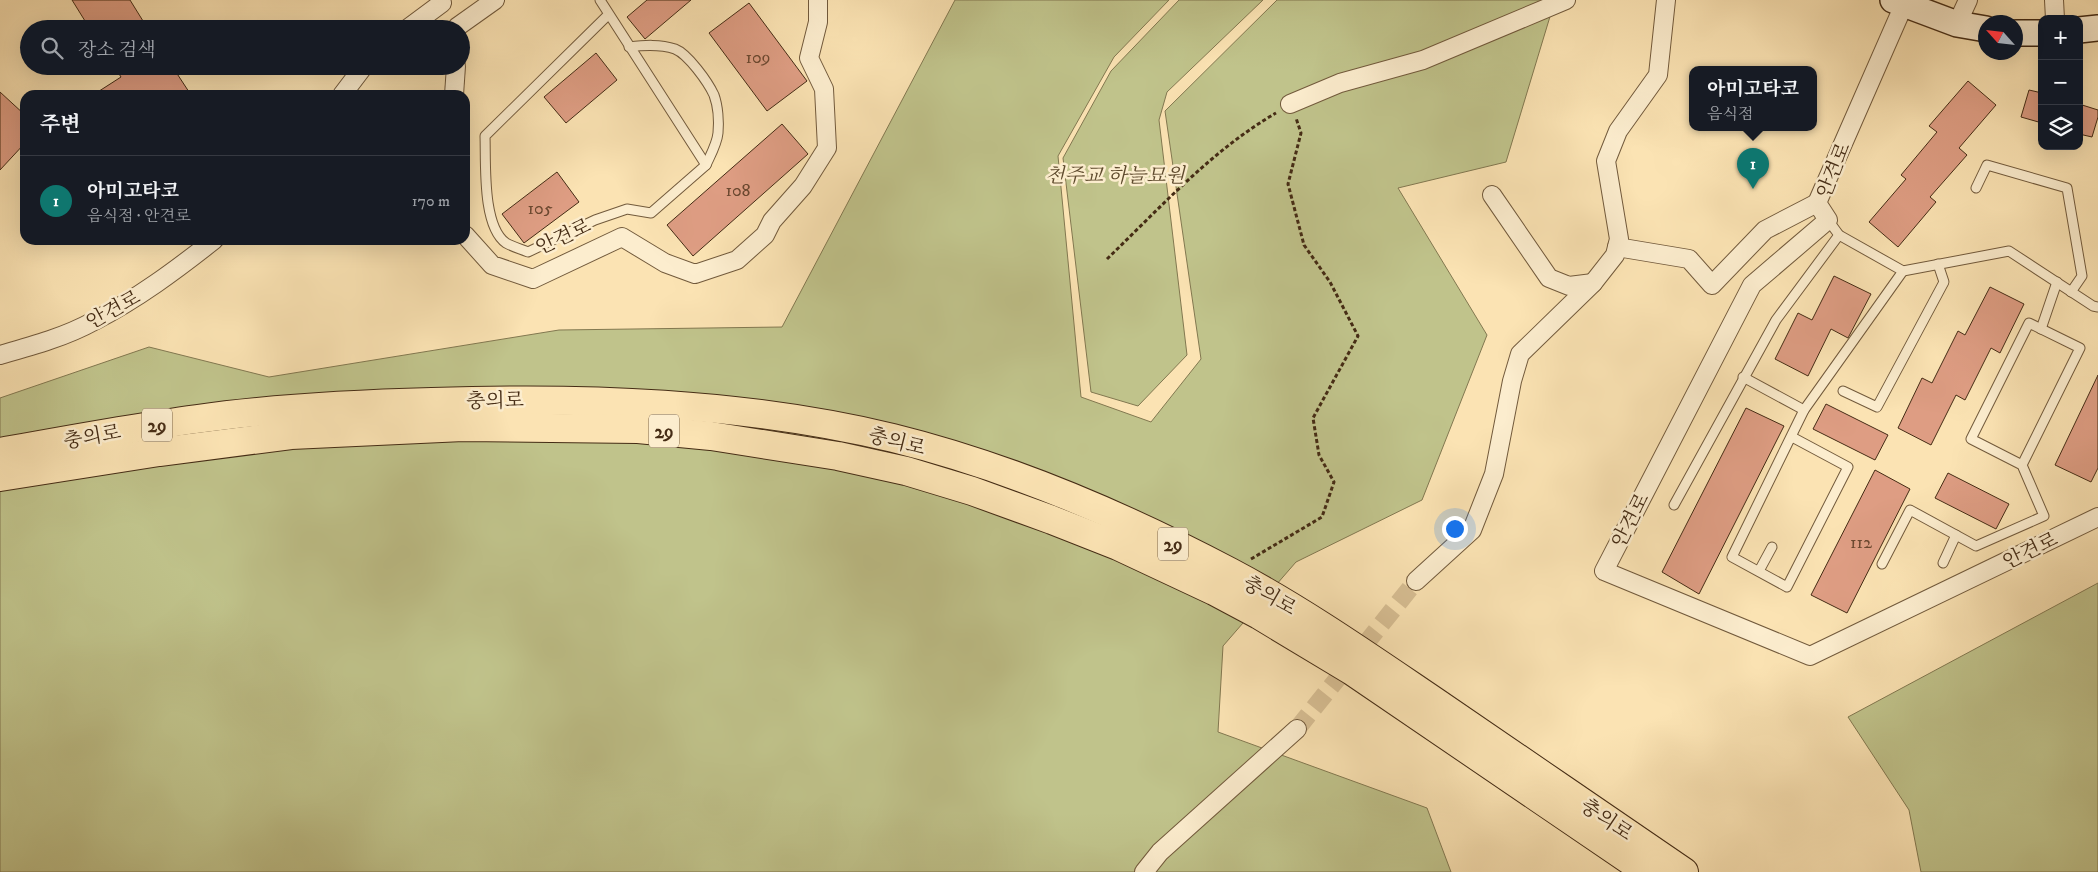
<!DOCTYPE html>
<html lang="ko">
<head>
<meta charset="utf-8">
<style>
	:root { --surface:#171b24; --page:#242831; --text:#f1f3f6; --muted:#9ea1a6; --line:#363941; --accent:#0f766e }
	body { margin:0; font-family:"IM FELL DW Pica","Noto Serif KR",serif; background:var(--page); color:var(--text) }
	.controls { position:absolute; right:15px; top:15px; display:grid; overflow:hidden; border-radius:10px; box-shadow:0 5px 20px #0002 }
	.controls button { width:45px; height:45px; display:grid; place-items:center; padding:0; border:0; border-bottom:1px solid var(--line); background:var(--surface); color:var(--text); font:25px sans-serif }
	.compass { position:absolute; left:1978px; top:15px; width:45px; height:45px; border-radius:50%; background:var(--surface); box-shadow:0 5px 20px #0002; rotate:297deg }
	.you { position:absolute; left:1454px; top:528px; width:18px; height:18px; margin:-12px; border:4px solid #fff; border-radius:50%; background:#1a73e8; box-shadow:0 0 0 8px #1a73e833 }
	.badge { display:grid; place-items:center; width:32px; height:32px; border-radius:50%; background:var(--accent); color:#fff; font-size:16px; font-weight:700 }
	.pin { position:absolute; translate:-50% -41px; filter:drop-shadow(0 1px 2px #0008) }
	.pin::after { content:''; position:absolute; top:26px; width:18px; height:15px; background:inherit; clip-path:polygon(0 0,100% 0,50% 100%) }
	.popup { position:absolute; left:1689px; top:66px; width:128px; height:65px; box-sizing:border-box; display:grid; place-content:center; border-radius:10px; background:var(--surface); filter:drop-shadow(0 1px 4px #0005); font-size:16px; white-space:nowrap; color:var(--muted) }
	.popup b { font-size:19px; color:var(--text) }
	.popup::after { content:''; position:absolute; left:50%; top:100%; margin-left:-10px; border:10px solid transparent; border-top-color:var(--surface) }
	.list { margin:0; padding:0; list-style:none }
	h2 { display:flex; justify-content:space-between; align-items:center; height:65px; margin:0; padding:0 20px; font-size:21px }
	h2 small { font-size:16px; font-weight:400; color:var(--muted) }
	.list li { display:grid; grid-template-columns:32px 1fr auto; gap:15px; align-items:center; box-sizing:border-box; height:90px; padding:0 20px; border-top:1px solid var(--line) }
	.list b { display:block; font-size:19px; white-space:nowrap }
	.list p { margin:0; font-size:16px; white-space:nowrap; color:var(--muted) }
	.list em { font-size:16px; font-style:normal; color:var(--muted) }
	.icon { flex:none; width:28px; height:28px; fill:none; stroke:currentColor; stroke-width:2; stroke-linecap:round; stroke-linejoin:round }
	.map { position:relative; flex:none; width:2098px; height:872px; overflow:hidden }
	.search { position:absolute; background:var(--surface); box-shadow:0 5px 20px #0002; left:20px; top:20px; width:450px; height:55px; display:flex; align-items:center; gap:12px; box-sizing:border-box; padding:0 18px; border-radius:28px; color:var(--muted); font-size:19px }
	.panel { position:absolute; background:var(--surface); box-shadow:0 5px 20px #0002; left:20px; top:90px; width:450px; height:155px; border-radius:15px }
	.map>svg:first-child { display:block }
	.green { fill:#c0c38b; stroke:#827850 }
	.building { fill:#de9d83; stroke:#452c15 }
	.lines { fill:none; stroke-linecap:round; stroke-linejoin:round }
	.minor-tunnel { stroke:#d7be93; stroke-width:18; stroke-dasharray:18 9; stroke-linecap:butt }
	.service-casing { stroke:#725a3c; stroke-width:11 }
	.minor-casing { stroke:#725a3c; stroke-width:20 }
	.secondary-casing { stroke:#452c15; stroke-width:28 }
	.trunk-casing { stroke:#452c15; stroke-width:30 }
	.path { stroke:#452c15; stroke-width:3; stroke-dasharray:4 2.5; stroke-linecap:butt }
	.service { stroke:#fcedce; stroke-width:9 }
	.minor { stroke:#fcedce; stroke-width:18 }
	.secondary { stroke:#fcedce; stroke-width:25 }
	.trunk { stroke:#fbe3b3; stroke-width:28 }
	.labels { text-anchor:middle; stroke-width:5; stroke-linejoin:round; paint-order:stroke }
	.number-label { font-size:18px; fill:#6b4830 }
	.shield { fill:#fcedce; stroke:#7c664c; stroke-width:1 }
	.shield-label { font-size:19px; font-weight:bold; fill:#452c15 }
	.street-label { font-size:20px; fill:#452c15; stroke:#fcedce }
	.park-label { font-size:20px; font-style:italic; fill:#5e4a2d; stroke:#fcedce }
</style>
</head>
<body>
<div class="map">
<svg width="2098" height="872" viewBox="0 0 2098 872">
	<rect width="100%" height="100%" fill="#fbe3b3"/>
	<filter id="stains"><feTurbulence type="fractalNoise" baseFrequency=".004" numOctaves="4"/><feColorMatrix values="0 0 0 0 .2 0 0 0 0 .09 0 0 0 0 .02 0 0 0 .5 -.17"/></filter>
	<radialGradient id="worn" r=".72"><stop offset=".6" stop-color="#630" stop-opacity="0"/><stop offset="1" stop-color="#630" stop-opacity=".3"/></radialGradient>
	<!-- green -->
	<g class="green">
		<path d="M955 0H1169L1114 57 1058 156 1081 397 1151 422 1201 359 1165 111 1277 0H1555L1506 162 1398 188 1487 335 1422 500 1296 562 1223 646 1218 732 1427 808 1451 872H0V398L149 347 269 377 559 330 782 327Z"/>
		<path d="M1179 0H1263L1167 92 1159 120 1187 355 1138 406 1091 392 1063 158 1111 71Z"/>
		<path d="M2098 583V872H1921L1909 810 1848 717Z"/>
	</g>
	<!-- building -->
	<g class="building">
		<path d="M72 0H130L148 29H90Z"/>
		<path d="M647 0H691L645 39 627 17Z"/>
		<path d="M749 3 807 81 767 111 709 33Z"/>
		<path d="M596 53 617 80 566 123 544 97Z"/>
		<path d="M114 66H172L191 95H93L121 77Z"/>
		<path d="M1968 81 1996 105 1959 148 1967 155 1930 197 1936 202 1898 247 1869 222 1906 179 1901 175 1937 132 1929 126Z"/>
		<path d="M2029 90 2042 93V123L2021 117Z"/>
		<path d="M0 92 25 115V143L0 170Z"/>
		<path d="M2079 104 2098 110V117L2092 137 2079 134Z"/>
		<path d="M782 124 808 154 693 256 667 225Z"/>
		<path d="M557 172 579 202 524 243 502 214Z"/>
		<path d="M1834 276 1871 294 1848 338 1831 329 1808 376 1775 359 1798 313 1812 320Z"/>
		<path d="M1990 287 2024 304 2000 353 1991 348 1965 400 1956 395 1931 445 1898 428 1922 378 1932 383 1958 331 1965 335Z"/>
		<path d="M2098 375V468L2091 482 2055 465Z"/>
		<path d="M1826 404 1888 435 1875 460 1813 429Z"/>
		<path d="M1746 408 1784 426 1699 594 1662 572Z"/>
		<path d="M1875 470 1910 489 1847 613 1811 595Z"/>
		<path d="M1948 473 2009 504 1996 529 1935 498Z"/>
	</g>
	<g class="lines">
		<!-- minor-tunnel -->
		<path class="minor-tunnel" d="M1297 729 1416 581"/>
		<!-- service casing -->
		<g class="service-casing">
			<g id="service">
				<path d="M600 0 706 165 651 213 627 209 595 220 528 252C521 249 513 247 506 243 482 226 486 163 485 136L608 15"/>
				<path d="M629 47C645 45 660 44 675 49 688 54 708 82 714 95 718 106 719 122 718 133 717 144 710 156 706 165"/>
				<path d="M1976 188 1987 165 2067 188 2082 276 2071 292"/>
				<path d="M1828 220 1839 235 1903 271 2009 251 2093 306 2098 307"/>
				<path d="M2041 329 2057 282"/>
				<path d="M1743 377 1804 410"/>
				<path d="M1843 391 1877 407 1944 282 1938 264"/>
				<path d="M1792 437 1848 467 1787 587 1732 557 1804 410 1903 271"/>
				<path d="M1674 505 1776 320 1839 235"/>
				<path d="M1943 563 1956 535"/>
				<path d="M1882 564 1910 510 1976 546 2044 516 2022 465 2080 348 2029 323 1971 439 2022 465"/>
				<path d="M1759 571 1772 547"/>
			</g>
		</g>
		<!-- minor casing -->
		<g class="minor-casing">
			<g id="minor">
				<path d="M1906 0 1817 203 1828 220 1752 285 1604 571 1810 656 2098 517"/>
				<path d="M2054 0 2055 19"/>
				<path d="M1957 24 1968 0"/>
				<path d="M457 27 495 0"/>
				<path d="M407 29 442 3"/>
				<path d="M342 95 364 66"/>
				<path d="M454 95 456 66"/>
				<path d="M1290 104 1340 83 1423 60 1566 0"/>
				<path d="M1492 195 1549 278 1569 286 1593 283"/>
				<path d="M465 235 492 265 533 279 622 237 665 263 695 274 737 260 765 235 772 221 803 186 827 148 824 89 809 58 818 22V0"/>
				<path d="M1617 247 1689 259 1712 285 1765 230 1817 203"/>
				<path d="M0 355C32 346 65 337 94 321 137 299 176 270 214 240"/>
				<path d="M1416 581 1472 530 1494 474 1512 381 1520 354 1593 283 1615 255 1619 239 1606 161 1618 131 1658 75 1666 0"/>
				<path d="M1144 872 1160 852 1297 729"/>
			</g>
		</g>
		<!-- secondary casing -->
		<g class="secondary-casing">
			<g id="secondary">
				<path d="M1893 0 1957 24 1986 29"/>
				<path d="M2079 30 2098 28"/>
				<path d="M2016 33H2042"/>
			</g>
		</g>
		<!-- trunk casing -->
		<g class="trunk-casing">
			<g id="trunk">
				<path d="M0 452C66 440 131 428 197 419 275 408 354 404 432 402 587 397 742 402 893 438 1010 467 1124 516 1230 572 1302 610 1369 657 1437 703 1519 759 1602 816 1684 872"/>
				<path d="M0 477 159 452 291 435 463 427 638 429 711 436 838 456 906 471 972 491 1052 520 1118 546 1214 591 1259 615 1352 671 1647 872"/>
			</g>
		</g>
		<!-- path -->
		<g class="path">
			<path d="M1107 259C1160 208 1212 150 1276 113"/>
			<path d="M1251 559 1322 517 1334 482 1319 455 1313 418 1358 336 1330 282 1304 245 1288 184 1301 133 1296 118"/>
		</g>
		<!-- service -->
		<use href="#service" class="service"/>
		<!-- minor -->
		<use href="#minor" class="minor"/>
		<!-- secondary -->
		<use href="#secondary" class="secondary"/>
		<!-- trunk -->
		<use href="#trunk" class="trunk"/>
	</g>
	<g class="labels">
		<!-- number labels -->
		<g class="number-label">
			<text x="758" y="63">109</text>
			<text x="738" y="196">108</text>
			<text x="540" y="214">105</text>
			<text x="1861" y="548">112</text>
		</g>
		<!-- shield labels -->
		<g class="shield">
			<rect x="142" y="408.5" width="30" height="33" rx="4"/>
			<rect x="649" y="414.5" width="30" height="33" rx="4"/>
			<rect x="1158" y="527.5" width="30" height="33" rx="4"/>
		</g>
		<g class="shield-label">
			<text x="157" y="432">29</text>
			<text x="664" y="438">29</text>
			<text x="1173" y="551">29</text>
		</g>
		<!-- street labels -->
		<g class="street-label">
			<text transform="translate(1833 170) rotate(-68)" y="7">안견로</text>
			<text transform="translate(563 236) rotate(-25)" y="7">안견로</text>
			<text transform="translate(113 309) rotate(-29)" y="7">안견로</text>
			<text transform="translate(495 400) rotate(-1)" y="7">충의로</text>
			<text transform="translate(92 436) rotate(-10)" y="7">충의로</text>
			<text transform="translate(897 441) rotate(14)" y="7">충의로</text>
			<text transform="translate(1630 520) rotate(-63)" y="7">안견로</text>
			<text transform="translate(2030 550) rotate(-26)" y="7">안견로</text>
			<text transform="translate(1270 595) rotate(30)" y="7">충의로</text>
			<text transform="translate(1607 819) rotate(34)" y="7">충의로</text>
		</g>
		<!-- park labels -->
		<g class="park-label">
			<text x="1115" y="182">천주교 하늘묘원</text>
		</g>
	</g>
	<rect width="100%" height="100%" filter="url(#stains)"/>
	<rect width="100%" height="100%" fill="url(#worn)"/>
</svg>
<div class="controls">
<button>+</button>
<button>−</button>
<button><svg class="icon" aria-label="layers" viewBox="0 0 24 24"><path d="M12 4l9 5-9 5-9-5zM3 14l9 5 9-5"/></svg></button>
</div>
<svg class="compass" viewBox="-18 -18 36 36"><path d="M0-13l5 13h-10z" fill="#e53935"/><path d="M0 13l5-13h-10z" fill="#9ea1a6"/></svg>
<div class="you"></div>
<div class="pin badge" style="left:1753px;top:189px">1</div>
<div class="popup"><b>아미고타코</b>음식점</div>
<div class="search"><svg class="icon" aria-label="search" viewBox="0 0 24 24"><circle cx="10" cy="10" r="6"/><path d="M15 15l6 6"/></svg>장소 검색</div>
<section class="panel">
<h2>주변<small></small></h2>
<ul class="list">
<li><span class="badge">1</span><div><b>아미고타코</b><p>음식점 · 안견로</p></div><em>170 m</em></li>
</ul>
</section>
</div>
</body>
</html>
